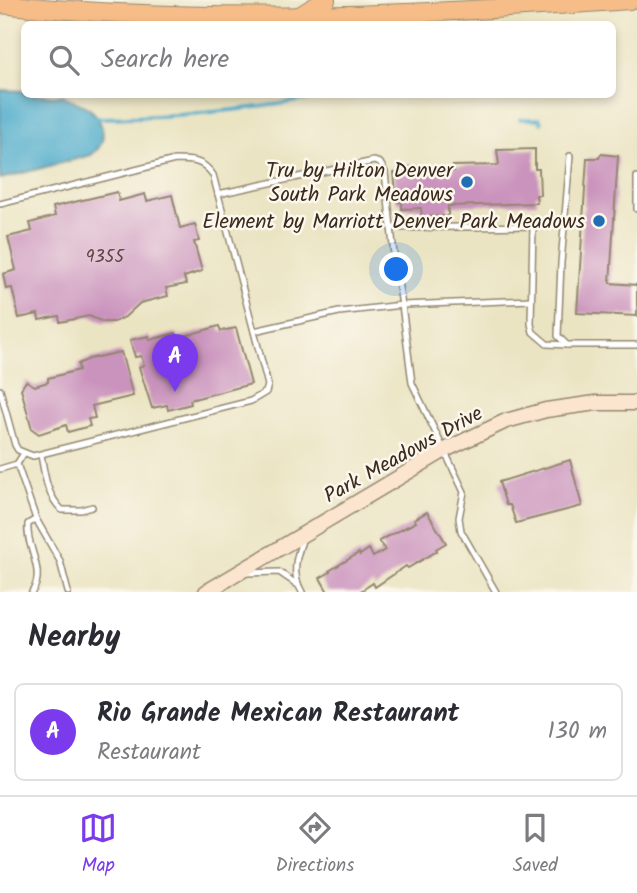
<!DOCTYPE html>
<html lang="en">
<head>
<meta charset="utf-8">
<style>
	:root { --surface:#fff; --page:#f7f7f7; --text:#2b2b33; --muted:#7c7c81; --line:#e1e1e2; --accent:#7c3aed }
	body { margin:0; font-family:Kalam,sans-serif; background:var(--page); color:var(--text) }
	.you { position:absolute; left:397px; top:270px; width:24px; height:24px; margin:-18px; border:5px solid #fff; border-radius:50%; background:#1a73e8; box-shadow:0 0 0 10px #1a73e833 }
	.badge { display:grid; place-items:center; width:46px; height:46px; border-radius:50%; background:var(--accent); color:#fff; font-size:23px; font-weight:700 }
	.pin { position:absolute; translate:-50% -58px; filter:drop-shadow(0 2px 4px #0008) }
	.pin::after { content:''; position:absolute; top:37px; width:24px; height:21px; background:inherit; clip-path:polygon(0 0,100% 0,50% 100%) }
	.list { margin:0; padding:0; list-style:none }
	h2 { display:flex; justify-content:space-between; align-items:center; height:91px; margin:0; padding:0 28px; font-size:30px }
	h2 small { font-size:23px; font-weight:400; color:var(--muted) }
	.list li { display:grid; grid-template-columns:46px 1fr auto; gap:21px; align-items:center; box-sizing:border-box; height:98px; margin:0 14px 14px; padding:0 14px; border:2px solid var(--line); border-radius:10px }
	.list b { display:block; font-size:26px; white-space:nowrap }
	.list p { margin:0; font-size:23px; white-space:nowrap; color:var(--muted) }
	.list em { font-size:23px; font-style:normal; color:var(--muted) }
	.icon { flex:none; width:38px; height:38px; fill:none; stroke:currentColor; stroke-width:2; stroke-linecap:round; stroke-linejoin:round }
	.map { position:relative; flex:none; width:637px; height:592px; overflow:hidden }
	.search { position:absolute; background:var(--surface); box-shadow:0 4px 10px #0003; left:21px; right:21px; top:21px; height:77px; display:flex; align-items:center; gap:18px; box-sizing:border-box; padding:0 24px; border-radius:10px; color:var(--muted); font-size:26px }
	.sheet { height:203px; background:var(--surface) }
	nav { display:flex; justify-content:space-around; align-items:center; box-sizing:border-box; height:98px; border-top:2px solid var(--line); background:var(--surface); font-size:19px; color:var(--muted) }
	nav a { display:grid; justify-items:center; gap:4px }
	nav .on { color:var(--accent) }
	.map>svg:first-child { display:block }
	.water { fill:#4daccc; stroke:#446b75; stroke-width:2 }
	.lines { fill:none; stroke-linecap:round; stroke-linejoin:round }
	.stream { stroke:#4daccc; stroke-width:3.5 }
	.building { fill:#ca93bd }
	.lane-casing { stroke:#938770; stroke-width:8 }
	.secondary-casing { stroke:#938770; stroke-width:17 }
	.highway-casing { stroke:#938770; stroke-width:20 }
	.lane { stroke:#fff; stroke-width:5 }
	.secondary { stroke:#fce5cf; stroke-width:14 }
	.highway { stroke:#f7bd88; stroke-width:18 }
	.poi-dot { fill:#1f6fb2; stroke:#fbf7ec; stroke-width:2.5 }
	.labels { text-anchor:middle; stroke-width:5; stroke-linejoin:round; paint-order:stroke }
	.number-label { font-size:18px; fill:#5f4446 }
	.poi-label { font-size:21px; fill:#3b2a1e; stroke:#fbf7ec; text-anchor:end }
	.street-label { font-size:21px; fill:#3b2a1e; stroke:#fbf7ec }
</style>
</head>
<body>
<div class="map">
<svg width="637" height="592" viewBox="0 0 637 592">
	<rect width="100%" height="100%" fill="#fbf7ec"/>
	<filter id="ink" filterUnits="userSpaceOnUse"><feTurbulence type="fractalNoise" baseFrequency=".0143" numOctaves="2"/><feDisplacementMap in="SourceGraphic" scale="14" xChannelSelector="R" yChannelSelector="G"/><feConvolveMatrix kernelMatrix="1 2 1 2 8 2 1 2 1" color-interpolation-filters="sRGB"/></filter>
	<filter id="wash" filterUnits="userSpaceOnUse"><feTurbulence type="fractalNoise" baseFrequency=".00686" numOctaves="4" result="noise"/><feDisplacementMap in="SourceGraphic" scale="28" xChannelSelector="R" yChannelSelector="G"/><feGaussianBlur stdDeviation="1.57" result="paint"/><feColorMatrix in="noise" values="0 0 0 0 0 0 0 0 0 0 0 0 0 0 0 0 0 1.4 0 .05"/><feComposite in="paint" operator="in"/></filter>
	<g filter="url(#wash)">
		<rect width="100%" height="100%" fill="#ebe4c3"/>
		<!-- water -->
		<path class="water" d="M0 90 24 91V94L59 96 63 95C71 101 85 104 92 111 106 126 107 144 91 155L0 179Z"/>
		<g class="lines">
			<!-- stream -->
			<g class="stream">
				<path d="M94 118C174 117 258 110 336 94"/>
				<path d="M520 119H540L541 123"/>
			</g>
		</g>
		<g id="blocks">
			<!-- building -->
			<g class="building">
				<path d="M535 149V169H539L540 195H536L537 203 448 206V216L422 217 421 208 402 209V202H397L394 173 406 172 405 167 431 166V172L454 171 453 166 499 165 497 150Z"/>
				<path d="M601 154 618 156 610 283 637 285V316L577 313 587 158H599Z"/>
				<path d="M117 192 119 201 145 194 147 201 172 195 180 228 195 224 199 241 194 242 202 271 184 277 186 284 166 288 168 296 140 303 125 317 114 322H103L89 316 60 322 59 316 39 320 38 314 19 318 12 288 6 289 3 274 16 270 8 237 32 231 30 223 55 216 53 207Z"/>
				<path d="M219 326 221 331 236 328 251 384 190 400 191 404 168 410 167 405 152 408 139 367 144 365 141 356 135 357 130 340 149 336 150 340 176 333 178 338Z"/>
				<path d="M121 352 133 396 92 406 95 418 88 419 90 426 68 432 66 425 39 434 32 429 21 389 26 381 35 386 48 382V378L79 370 78 364 89 359Z"/>
				<path d="M570 460 582 506 516 523 510 505H506L499 482Z"/>
				<path d="M427 512 446 543 436 549 437 551 408 568 406 566 375 587 373 583 359 592H328L320 578 330 572 329 571 359 553 360 555 369 549 373 557 385 550 379 541 416 522 414 519Z"/>
			</g>
		</g>
	</g>
	<g filter="url(#ink)">
		<use href="#blocks" fill-opacity="0" stroke="#938770" stroke-width="2"/>
		<g class="lines">
			<!-- lane casing -->
			<g class="lane-casing">
				<g id="lane">
					<path d="M570 156 561 263 558 336 567 345H637"/>
					<path d="M637 177V209"/>
					<path d="M218 194 374 161 380 163 385 172 395 264 402 305 531 300"/>
					<path d="M0 204 175 160C192 160 203 160 213 175L268 385 266 392 251 401 33 456 18 450 15 445 0 390"/>
					<path d="M391 228 533 226 531 324 533 332 547 344 567 345"/>
					<path d="M254 331 339 312 402 305 412 383 464 492 459 518 461 531 496 592"/>
					<path d="M41 455C45 476 46 494 62 510H81L92 507"/>
					<path d="M17 464 36 519 60 561 68 592"/>
					<path d="M0 469 17 464 24 453"/>
					<path d="M246 573 279 572 298 585"/>
					<path d="M32 592C47 571 25 547 28 524L36 519"/>
					<path d="M302 592C291 574 296 557 303 538"/>
				</g>
			</g>
			<!-- secondary casing -->
			<g class="secondary-casing">
				<path id="secondary" d="M206 592 445 450 506 421 546 410 596 403H637"/>
			</g>
			<!-- highway casing -->
			<g class="highway-casing">
				<g id="highway">
					<path d="M0 4C209 26 420 15 630 0"/>
					<path d="M301 15 326 0"/>
				</g>
			</g>
			<!-- lane -->
			<use href="#lane" class="lane"/>
			<!-- secondary -->
			<use href="#secondary" class="secondary"/>
			<!-- highway -->
			<use href="#highway" class="highway"/>
		</g>
	</g>
	<!-- markers -->
	<g class="poi-dot">
		<circle cx="467" cy="182" r="7"/>
		<circle cx="599" cy="221" r="7"/>
	</g>
	<g class="labels">
		<!-- number labels -->
		<g class="number-label">
			<text x="105" y="262">9355</text>
		</g>
		<!-- poi labels -->
		<g class="poi-label">
			<text x="453" y="177">Tru by Hilton Denver<tspan x="453" dy="24">South Park Meadows</tspan></text>
			<text x="585" y="228">Element by Marriott Denver Park Meadows</text>
		</g>
		<!-- street labels -->
		<g class="street-label">
			<text transform="translate(403 454) rotate(-29)" y="7">Park Meadows Drive</text>
		</g>
	</g>
</svg>
<div class="you"></div>
<div class="pin badge" style="left:175px;top:392px">A</div>
<div class="search"><svg class="icon" aria-label="search" viewBox="0 0 24 24"><circle cx="10" cy="10" r="6"/><path d="M15 15l6 6"/></svg>Search here</div>
</div>
<section class="sheet">
<h2>Nearby<small></small></h2>
<ul class="list">
<li><span class="badge">A</span><div><b>Rio Grande Mexican Restaurant</b><p>Restaurant</p></div><em>130 m</em></li>
</ul>
</section>
<nav>
<a class="on"><svg class="icon" aria-label="map" viewBox="0 0 24 24"><path d="M3 6l6-2 6 2 6-2v14l-6 2-6-2-6 2zM9 4v14M15 6v14"/></svg>Map</a>
<a><svg class="icon" aria-label="directions" viewBox="0 0 24 24"><path d="M12 3l9 9-9 9-9-9zM9 14v-3h6M13 9l2 2-2 2"/></svg>Directions</a>
<a><svg class="icon" aria-label="saved" viewBox="0 0 24 24"><path d="M7 4h10v16l-5-4-5 4z"/></svg>Saved</a>
</nav>
</body>
</html>
